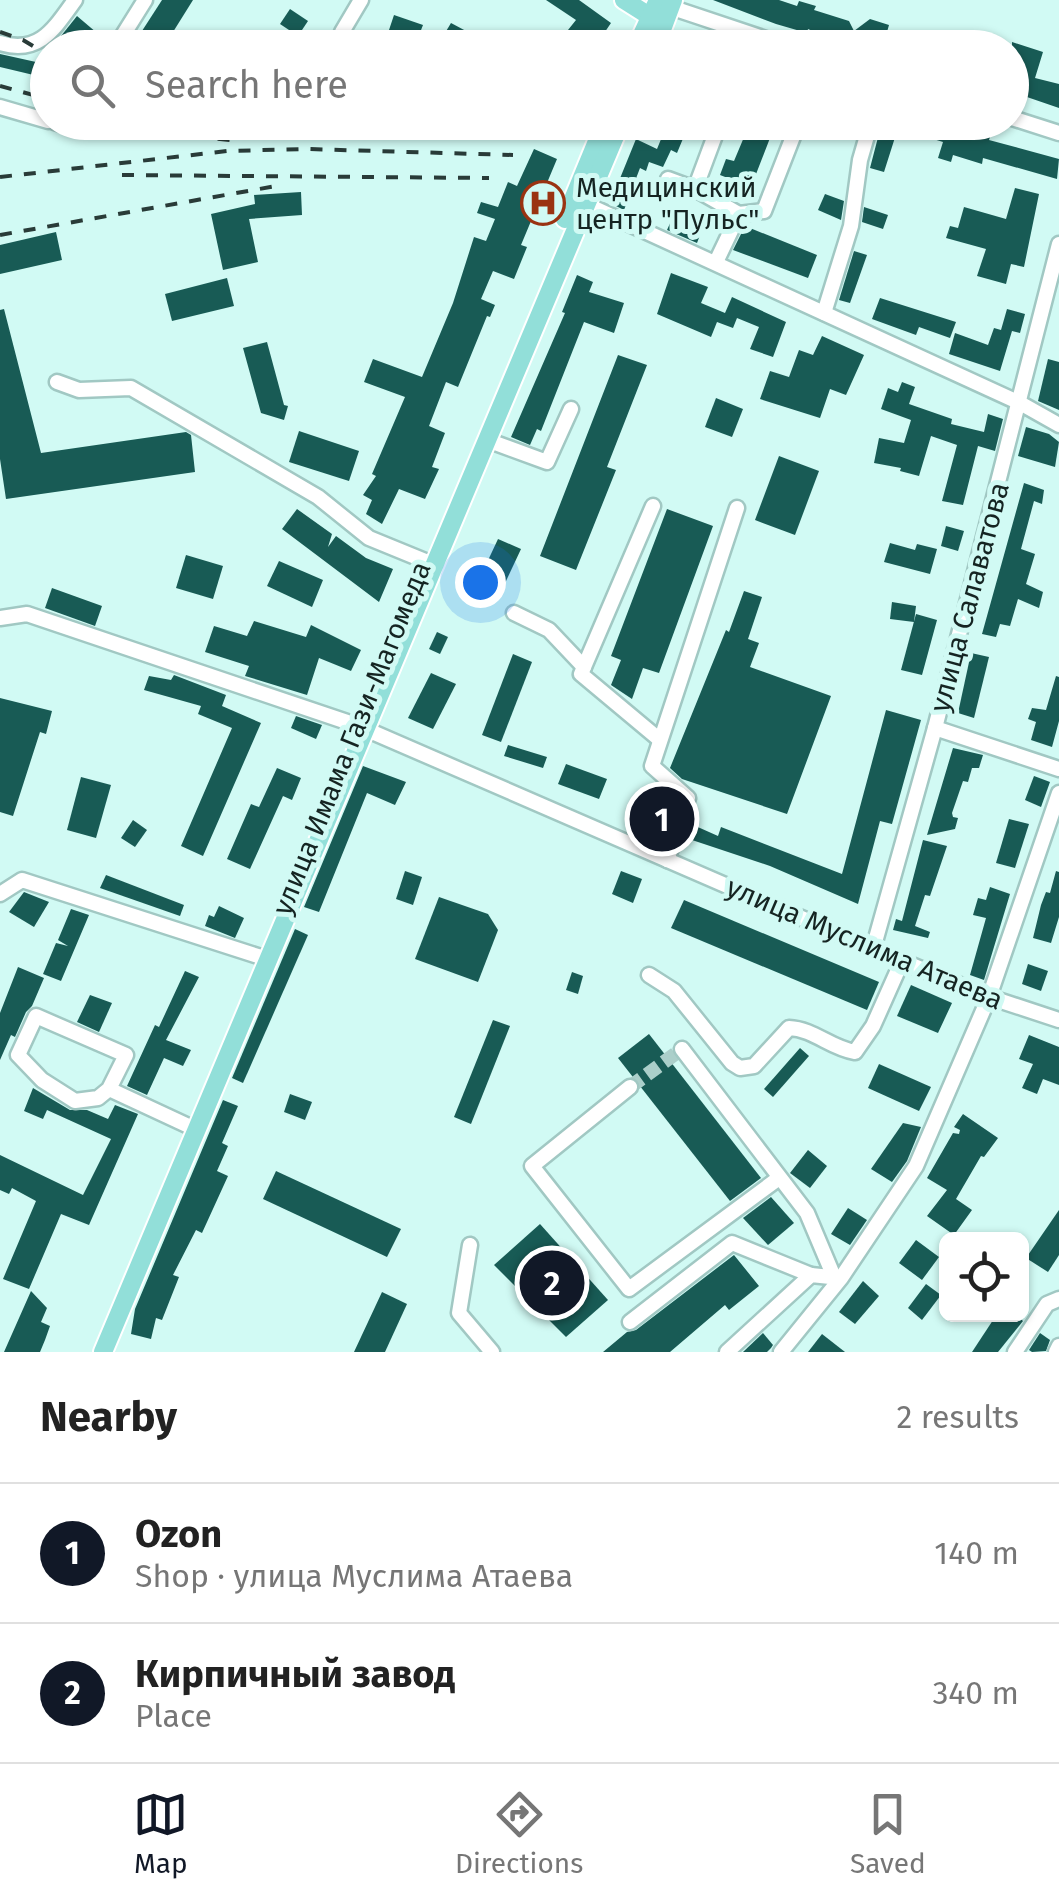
<!DOCTYPE html>
<html lang="en">
<head>
<meta charset="utf-8">
<style>
	:root { --surface:#fff; --page:#f2f2f2; --text:#222; --muted:#767676; --line:#e0e0e0; --accent:#111827 }
	body { margin:0; font-family:"Fira Sans",sans-serif; background:var(--page); color:var(--text) }
	.controls { position:absolute; right:30px; bottom:30px; display:grid; overflow:hidden; border-radius:15px; box-shadow:0 2px 8px #0004 }
	.controls button { width:90px; height:90px; display:grid; place-items:center; padding:0; border:0; border-bottom:2px solid var(--line); background:var(--surface); color:var(--text); font:50px sans-serif }
	.you { position:absolute; left:480px; top:582px; width:35px; height:35px; margin:-25px; border:8px solid #fff; border-radius:50%; background:#1a73e8; box-shadow:0 0 0 15px #1a73e833 }
	.badge { display:grid; place-items:center; width:65px; height:65px; border-radius:50%; background:var(--accent); color:#fff; font-size:32px; font-weight:700 }
	.pin { position:absolute; translate:-50% -50%; border:5px solid #fff; box-shadow:0 2px 10px #0006 }
	.list { margin:0; padding:0; list-style:none }
	h2 { display:flex; justify-content:space-between; align-items:center; height:130px; margin:0; padding:0 40px; font-size:42px }
	h2 small { font-size:32px; font-weight:400; color:var(--muted) }
	.list li { display:grid; grid-template-columns:65px 1fr auto; gap:30px; align-items:center; box-sizing:border-box; height:140px; padding:0 40px; border-top:2px solid var(--line) }
	.list b { display:block; font-size:38px; white-space:nowrap }
	.list p { margin:0; font-size:32px; white-space:nowrap; color:var(--muted) }
	.list em { font-size:32px; font-style:normal; color:var(--muted) }
	.icon { flex:none; width:55px; height:55px; fill:none; stroke:currentColor; stroke-width:2; stroke-linecap:round; stroke-linejoin:round }
	.map { position:relative; flex:none; width:1059px; height:1352px; overflow:hidden }
	.search { position:absolute; background:var(--surface); box-shadow:0 2px 8px #0004; left:30px; right:30px; top:30px; height:110px; display:flex; align-items:center; gap:25px; box-sizing:border-box; padding:0 35px; border-radius:55px; color:var(--muted); font-size:38px }
	.sheet { height:410px; background:var(--surface) }
	nav { display:flex; justify-content:space-around; align-items:center; box-sizing:border-box; height:140px; border-top:2px solid var(--line); background:var(--surface); font-size:28px; color:var(--muted) }
	nav a { display:grid; justify-items:center; gap:5px }
	nav .on { color:var(--accent) }
	.map>svg:first-child { display:block }
	.building { fill:#185b55 }
	.lines { fill:none; stroke-linecap:round; stroke-linejoin:round }
	.minor-tunnel { stroke:#abcfca; stroke-width:14; stroke-dasharray:14 7; stroke-linecap:butt }
	.minor-casing { stroke:#a1c8c3; stroke-width:19 }
	.major-casing { stroke:#fff; stroke-width:22 }
	.minor { stroke:#fff; stroke-width:14 }
	.major { stroke:#92dfd9; stroke-width:18 }
	.rail { stroke:#293b38; stroke-width:4; stroke-dasharray:12 12; stroke-linecap:butt }
	.labels { text-anchor:middle; stroke-width:10; stroke-linejoin:round; paint-order:stroke }
	.poi-label { font-size:28px; fill:#152422; stroke:#d1faf4; text-anchor:start }
	.street-label { font-size:28px; fill:#152422; stroke:#d1faf4 }
</style>
</head>
<body>
<div class="map">
<svg width="1059" height="1352" viewBox="0 0 1059 1352">
	<rect width="100%" height="100%" fill="#d1faf4"/>
	<!-- building -->
	<g class="building">
		<path d="M162 0H193L163 48H131Z"/>
		<path d="M546 0H579L611 23 594 48H573L578 36 568 30 576 20Z"/>
		<path d="M713 0H779L797 6 799 1 816 6 814 10 849 21 854 31 870 19 889 25 887 32 930 44 929 48H852L808 29 807 33 776 24Z"/>
		<path d="M290 9 308 21 298 36 280 24Z"/>
		<path d="M394 15 423 25 414 48H383Z"/>
		<path d="M77 16 97 33 83 48H74L61 36Z"/>
		<path d="M451 23 498 48H436Z"/>
		<path d="M1012 42 1043 52 1035 78 1059 84V108L1012 92 1016 68 1013 67 1015 59 1012 58Z"/>
		<path d="M0 54 45 64 42 77 0 67Z"/>
		<path d="M526 122H566L560 136Z"/>
		<path d="M668 122 687 129 677 153 671 150 663 167 649 162 646 171 640 168 624 210 610 203 636 139 657 149Z"/>
		<path d="M882 122H940L990 137 989 140 1059 159 1057 179 983 158 982 164 953 155 951 162 938 158 943 142 898 128 884 172 870 168Z"/>
		<path d="M747 130 770 138 751 187 720 175 726 159 734 161Z"/>
		<path d="M534 149 557 159 521 245 527 247 514 279 493 271 481 299 495 305 490 317 487 316 458 387 446 382 429 426 445 433 432 467 439 469 425 499 399 489 382 524 366 514 372 500 363 495 376 476 372 474 405 397 364 382 373 359 422 377 453 303 474 237 486 241 495 219 477 213 481 202 498 207 508 182 517 186Z"/>
		<path d="M1015 188 1039 194 1024 267 1011 264 1006 284 977 276 986 249 946 238 950 226 958 228 964 207 1006 219Z"/>
		<path d="M301 192 302 215 249 219 258 262 223 270 211 214 255 204 254 195Z"/>
		<path d="M825 194 844 201 841 220 818 210Z"/>
		<path d="M864 207 888 215 883 229 862 222Z"/>
		<path d="M676 210 695 217 692 223 703 227 697 243 667 230Z"/>
		<path d="M745 226 817 255 808 278 733 250Z"/>
		<path d="M56 232 62 260 0 274V245Z"/>
		<path d="M854 251 867 255 850 303 839 300Z"/>
		<path d="M671 273 708 287 701 303 725 313 732 297 786 322 773 357 750 349 759 327 737 318 733 328 717 322 711 337 657 314Z"/>
		<path d="M577 275 593 282 589 292 624 303 614 333 584 322 541 431 537 429 530 445 511 437 565 313 562 312Z"/>
		<path d="M227 278 234 306 172 321 165 294Z"/>
		<path d="M880 298 956 322 950 338 919 327 916 335 872 319Z"/>
		<path d="M4 309 41 453 186 432 191 435 195 472 6 499 0 459V310Z"/>
		<path d="M1007 309 1025 314 1020 333 1012 331 1000 371 949 354 955 333 988 345 994 328 1001 330Z"/>
		<path d="M822 336 864 355 846 395 830 389 820 418 760 399 770 371 789 377 799 350 813 355Z"/>
		<path d="M267 342 284 405 288 406 284 420 261 413 243 348Z"/>
		<path d="M618 355 647 365 607 467 616 470 576 570 540 556Z"/>
		<path d="M1048 359 1059 362V410L1038 401Z"/>
		<path d="M902 382 915 387 909 404 952 419 951 424 984 432 988 414 1003 419 995 451 978 446 963 505 942 501 957 445 931 436 919 476 900 471 901 468 874 463 879 438 904 443 911 420 881 409 888 388 898 392Z"/>
		<path d="M716 398 743 409 732 437 705 427Z"/>
		<path d="M1026 427 1049 434 1059 442 1055 467 1018 456Z"/>
		<path d="M299 431 359 451 349 481 289 462Z"/>
		<path d="M779 456 819 471 795 535 755 520Z"/>
		<path d="M1024 483 1044 490 1042 504 1034 501 1021 549 1035 554 1026 584 1043 592 1039 608 1018 599 1010 626 1000 624 996 637 982 634Z"/>
		<path d="M297 509 332 534 328 547 336 536 366 558 393 569 379 602 282 529Z"/>
		<path d="M667 509 713 526 659 673 643 668 632 699 611 685 621 660 611 656Z"/>
		<path d="M946 526 964 531 958 551 941 546Z"/>
		<path d="M498 539 521 549 499 596 476 586Z"/>
		<path d="M890 543 915 550 917 544 937 549 930 574 884 562Z"/>
		<path d="M186 555 223 566 213 599 176 588Z"/>
		<path d="M279 561 323 580 312 607 267 586Z"/>
		<path d="M52 588 102 606 95 626 45 608Z"/>
		<path d="M744 591 762 597 748 639 759 643 750 667 831 696 787 814 682 779 670 768 726 630 729 632Z"/>
		<path d="M892 602 916 606 914 622 890 619Z"/>
		<path d="M916 614 937 620 922 675 901 670Z"/>
		<path d="M254 621 306 637 311 625 361 650 351 671 319 658 307 695 245 676 249 666 205 652 214 626 247 636Z"/>
		<path d="M437 632 448 637 440 654 429 649Z"/>
		<path d="M971 653 989 657 974 718 958 713Z"/>
		<path d="M513 654 532 662 501 742 482 735Z"/>
		<path d="M431 673 456 684 433 729 408 718Z"/>
		<path d="M174 675 226 695 222 706 261 723 203 856 181 846 232 728 198 714 201 706 144 690 149 676 171 680Z"/>
		<path d="M1056 676 1059 677V721L1052 747 1031 740 1036 722 1028 719 1032 708 1046 710Z"/>
		<path d="M0 698 52 711 46 734 40 732 13 816 0 812Z"/>
		<path d="M886 710 921 720 892 824 880 821 858 904 770 866 686 838 691 824 718 836 721 827 842 874Z"/>
		<path d="M296 716 322 725 316 739 291 728Z"/>
		<path d="M508 745 547 757 543 768 504 756Z"/>
		<path d="M953 748 983 755 979 768H972L968 782 963 781 952 813 953 817 958 818 955 829 927 835Z"/>
		<path d="M566 764 607 779 599 799 558 784Z"/>
		<path d="M363 766 406 782 395 805 367 793 319 912 304 907Z"/>
		<path d="M277 768 301 778 292 800 283 796 250 869 227 859 251 804 259 807Z"/>
		<path d="M1034 776 1050 782 1041 807 1025 800Z"/>
		<path d="M81 777 111 785 96 838 67 830Z"/>
		<path d="M649 791 675 801 667 826 640 815Z"/>
		<path d="M1009 819 1029 824 1015 868 996 863Z"/>
		<path d="M133 820 147 830 135 847 121 838Z"/>
		<path d="M923 840 947 846 930 896 925 895 915 926 930 932 928 938 893 930 896 919 902 921Z"/>
		<path d="M405 871 422 877 413 905 396 899Z"/>
		<path d="M621 871 642 879 633 903 612 894Z"/>
		<path d="M1056 871 1059 872V917L1051 943 1033 938 1041 905 1046 892 1050 893Z"/>
		<path d="M106 875 184 905 180 916 100 888Z"/>
		<path d="M990 887 1010 894 984 980 970 975 986 918 973 915 978 898 986 900Z"/>
		<path d="M24 892 49 902 34 927 9 912Z"/>
		<path d="M439 897 488 914 498 930 478 982 415 959Z"/>
		<path d="M684 900 879 982 867 1010 671 928Z"/>
		<path d="M219 906 244 918 235 938 205 926 209 915 214 917Z"/>
		<path d="M71 909 89 915 61 981 43 974 56 943 68 946 58 940Z"/>
		<path d="M295 929 308 935 243 1083 232 1078Z"/>
		<path d="M1028 964 1048 971 1041 991 1022 984Z"/>
		<path d="M18 967 44 978 32 1006 26 1012 15 1037 11 1035 0 1060V1013Z"/>
		<path d="M185 971 199 977 166 1040 191 1050 183 1066 164 1058 147 1095 127 1086 155 1025 159 1027Z"/>
		<path d="M572 972 583 976 578 994 566 990Z"/>
		<path d="M911 985 952 1003 938 1033 897 1016Z"/>
		<path d="M90 995 112 1003 99 1032 77 1022Z"/>
		<path d="M493 1020 510 1026 471 1124 454 1117Z"/>
		<path d="M649 1034 761 1178 730 1201 618 1058Z"/>
		<path d="M1029 1035 1059 1047V1085L1043 1079 1037 1094 1022 1088 1033 1064 1019 1059Z"/>
		<path d="M800 1048 809 1056 773 1097 764 1089Z"/>
		<path d="M879 1064 931 1087 919 1111 868 1088Z"/>
		<path d="M33 1088 70 1110H87L108 1119 115 1105 138 1114 89 1225 61 1214 29 1289 3 1279 36 1201 12 1188 9 1194 0 1190V1155L83 1195 111 1139 47 1110 43 1119 24 1111Z"/>
		<path d="M290 1094 312 1102 305 1120 284 1112Z"/>
		<path d="M223 1100 238 1106 222 1143 228 1146 217 1171 228 1176 202 1233 196 1230 173 1275 179 1277 162 1320 156 1318 151 1339 131 1334 135 1309Z"/>
		<path d="M963 1114 998 1138 984 1157 981 1156 956 1199 972 1210 954 1235 927 1216 947 1190 927 1178 953 1133 959 1134 960 1130 954 1127Z"/>
		<path d="M903 1123 921 1127 907 1161 892 1182 871 1169Z"/>
		<path d="M808 1150 827 1166 810 1188 790 1173Z"/>
		<path d="M276 1171 401 1229 387 1257 263 1199Z"/>
		<path d="M771 1197 794 1223 768 1245 743 1218Z"/>
		<path d="M848 1208 867 1220 850 1245 831 1234Z"/>
		<path d="M1059 1210V1255L1048 1272 1026 1258Z"/>
		<path d="M540 1224 608 1300 566 1337 494 1265Z"/>
		<path d="M916 1240 939 1257 922 1280 899 1263Z"/>
		<path d="M734 1255 759 1286 729 1310 725 1305 670 1352H603L627 1332 636 1330Z"/>
		<path d="M863 1281 879 1296 855 1324 839 1312Z"/>
		<path d="M926 1284 941 1295 922 1320 908 1308Z"/>
		<path d="M31 1291 47 1308 41 1322 50 1326 45 1340 40 1352H4Z"/>
		<path d="M382 1292 407 1304 385 1352H354Z"/>
		<path d="M997 1314H1015L1023 1321 998 1352H972Z"/>
		<path d="M763 1333 773 1345 771 1348 767 1352H743Z"/>
		<path d="M1040 1333 1050 1340 1046 1351 1032 1352 1029 1350Z"/>
		<path d="M822 1334 845 1352H808Z"/>
	</g>
	<g class="lines">
		<!-- minor-tunnel -->
		<path class="minor-tunnel" d="M630 1087 682 1049"/>
		<!-- minor casing -->
		<g class="minor-casing">
			<g id="minor">
				<path d="M670 7 793 48"/>
				<path d="M342 32 361 0"/>
				<path d="M0 43C39 55 54 29 75 0"/>
				<path d="M115 48 145 0"/>
				<path d="M0 107 48 121"/>
				<path d="M1012 118 1059 133"/>
				<path d="M54 122 71 127"/>
				<path d="M668 179 695 189 739 214"/>
				<path d="M695 189 720 122"/>
				<path d="M579 201 1020 403 1059 425"/>
				<path d="M716 262 739 214 764 211 794 134"/>
				<path d="M824 313 851 226 860 160 871 122"/>
				<path d="M57 382 79 390 131 388 318 497 369 538 435 565"/>
				<path d="M487 440 547 462 571 409"/>
				<path d="M653 506 581 674 660 740"/>
				<path d="M514 613 549 630 584 667"/>
				<path d="M0 618 27 614 356 725 873 949 989 997 1059 1020"/>
				<path d="M935 728 1059 769"/>
				<path d="M667 860 688 798 652 766 737 508"/>
				<path d="M0 894 22 880 261 957"/>
				<path d="M873 949 935 728 1059 244"/>
				<path d="M649 975 674 991 732 1063 740 1068 754 1066 789 1028C814 1029 830 1048 855 1052L873 1026 902 961"/>
				<path d="M682 1049 807 1213 834 1277"/>
				<path d="M630 1087 532 1166 629 1289 779 1178"/>
				<path d="M109 1089 98 1098 75 1101 42 1080 18 1055 36 1016 126 1055 109 1089 195 1129"/>
				<path d="M470 1245 459 1313 492 1352"/>
				<path d="M630 1322 732 1243 811 1275"/>
				<path d="M727 1352 811 1275 840 1278"/>
				<path d="M781 1352 841 1278 916 1166 989 997 1059 793"/>
				<path d="M1015 1352 1047 1304 1059 1299"/>
				<path d="M1056 1352 1059 1346"/>
			</g>
		</g>
		<!-- major casing -->
		<g class="major-casing">
			<g id="major">
				<path d="M624 0 662 24"/>
				<path d="M636 48 658 0"/>
				<path d="M655 48 673 0"/>
				<path d="M565 219 605 122"/>
				<path d="M103 1352 621 122"/>
			</g>
		</g>
		<!-- minor -->
		<use href="#minor" class="minor"/>
		<!-- major -->
		<use href="#major" class="major"/>
		<!-- rail -->
		<g class="rail">
			<path d="M0 32 23 40 48 55"/>
			<path d="M0 86 48 99"/>
			<path d="M134 122 185 134"/>
			<path d="M173 122 210 138 238 141"/>
			<path d="M122 175 489 178"/>
			<path d="M0 177 227 151 307 149 513 155"/>
			<path d="M0 235 276 186"/>
		</g>
	</g>
	<!-- icons -->
	<defs>
		<g id="hospital-ring" transform="scale(2.25)"><circle r="9.5" fill="#d1faf4" stroke="#9a3312" stroke-width="1.5"/><path d="M-5-5h3v3.5h4V-5h3V5h-3V1.5h-4V5h-3Z" fill="#9a3312"/></g>
	</defs>
	<g fill-rule="evenodd">
		<use href="#hospital-ring" x="543" y="203"/>
	</g>
	<g class="labels">
		<!-- poi labels -->
		<g class="poi-label">
			<text x="576" y="197">Медицинский<tspan x="576" dy="32">центр "Пульс"</tspan></text>
		</g>
		<!-- street labels -->
		<g class="street-label">
			<text transform="translate(969 597) rotate(-75)" y="10">улица Салаватова</text>
			<text transform="translate(351 738) rotate(-68)" y="10">улица Имама Гази-Магомеда</text>
			<text transform="translate(865 943) rotate(23)" y="10">улица Муслима Атаева</text>
		</g>
	</g>
</svg>
<div class="controls">
<button><svg class="icon" aria-label="locate" viewBox="0 0 24 24"><circle cx="12" cy="12" r="6"/><path d="M12 2v4M12 18v4M2 12h4M18 12h4"/></svg></button>
</div>
<div class="you"></div>
<div class="pin badge" style="left:662px;top:819px">1</div>
<div class="pin badge" style="left:552px;top:1283px">2</div>
<div class="search"><svg class="icon" aria-label="search" viewBox="0 0 24 24"><circle cx="10" cy="10" r="6"/><path d="M15 15l6 6"/></svg>Search here</div>
</div>
<section class="sheet">
<h2>Nearby<small>2 results</small></h2>
<ul class="list">
<li><span class="badge">1</span><div><b>Ozon</b><p>Shop · улица Муслима Атаева</p></div><em>140 m</em></li>
<li><span class="badge">2</span><div><b>Кирпичный завод</b><p>Place</p></div><em>340 m</em></li>
</ul>
</section>
<nav>
<a class="on"><svg class="icon" aria-label="map" viewBox="0 0 24 24"><path d="M3 6l6-2 6 2 6-2v14l-6 2-6-2-6 2zM9 4v14M15 6v14"/></svg>Map</a>
<a><svg class="icon" aria-label="directions" viewBox="0 0 24 24"><path d="M12 3l9 9-9 9-9-9zM9 14v-3h6M13 9l2 2-2 2"/></svg>Directions</a>
<a><svg class="icon" aria-label="saved" viewBox="0 0 24 24"><path d="M7 4h10v16l-5-4-5 4z"/></svg>Saved</a>
</nav>
</body>
</html>
